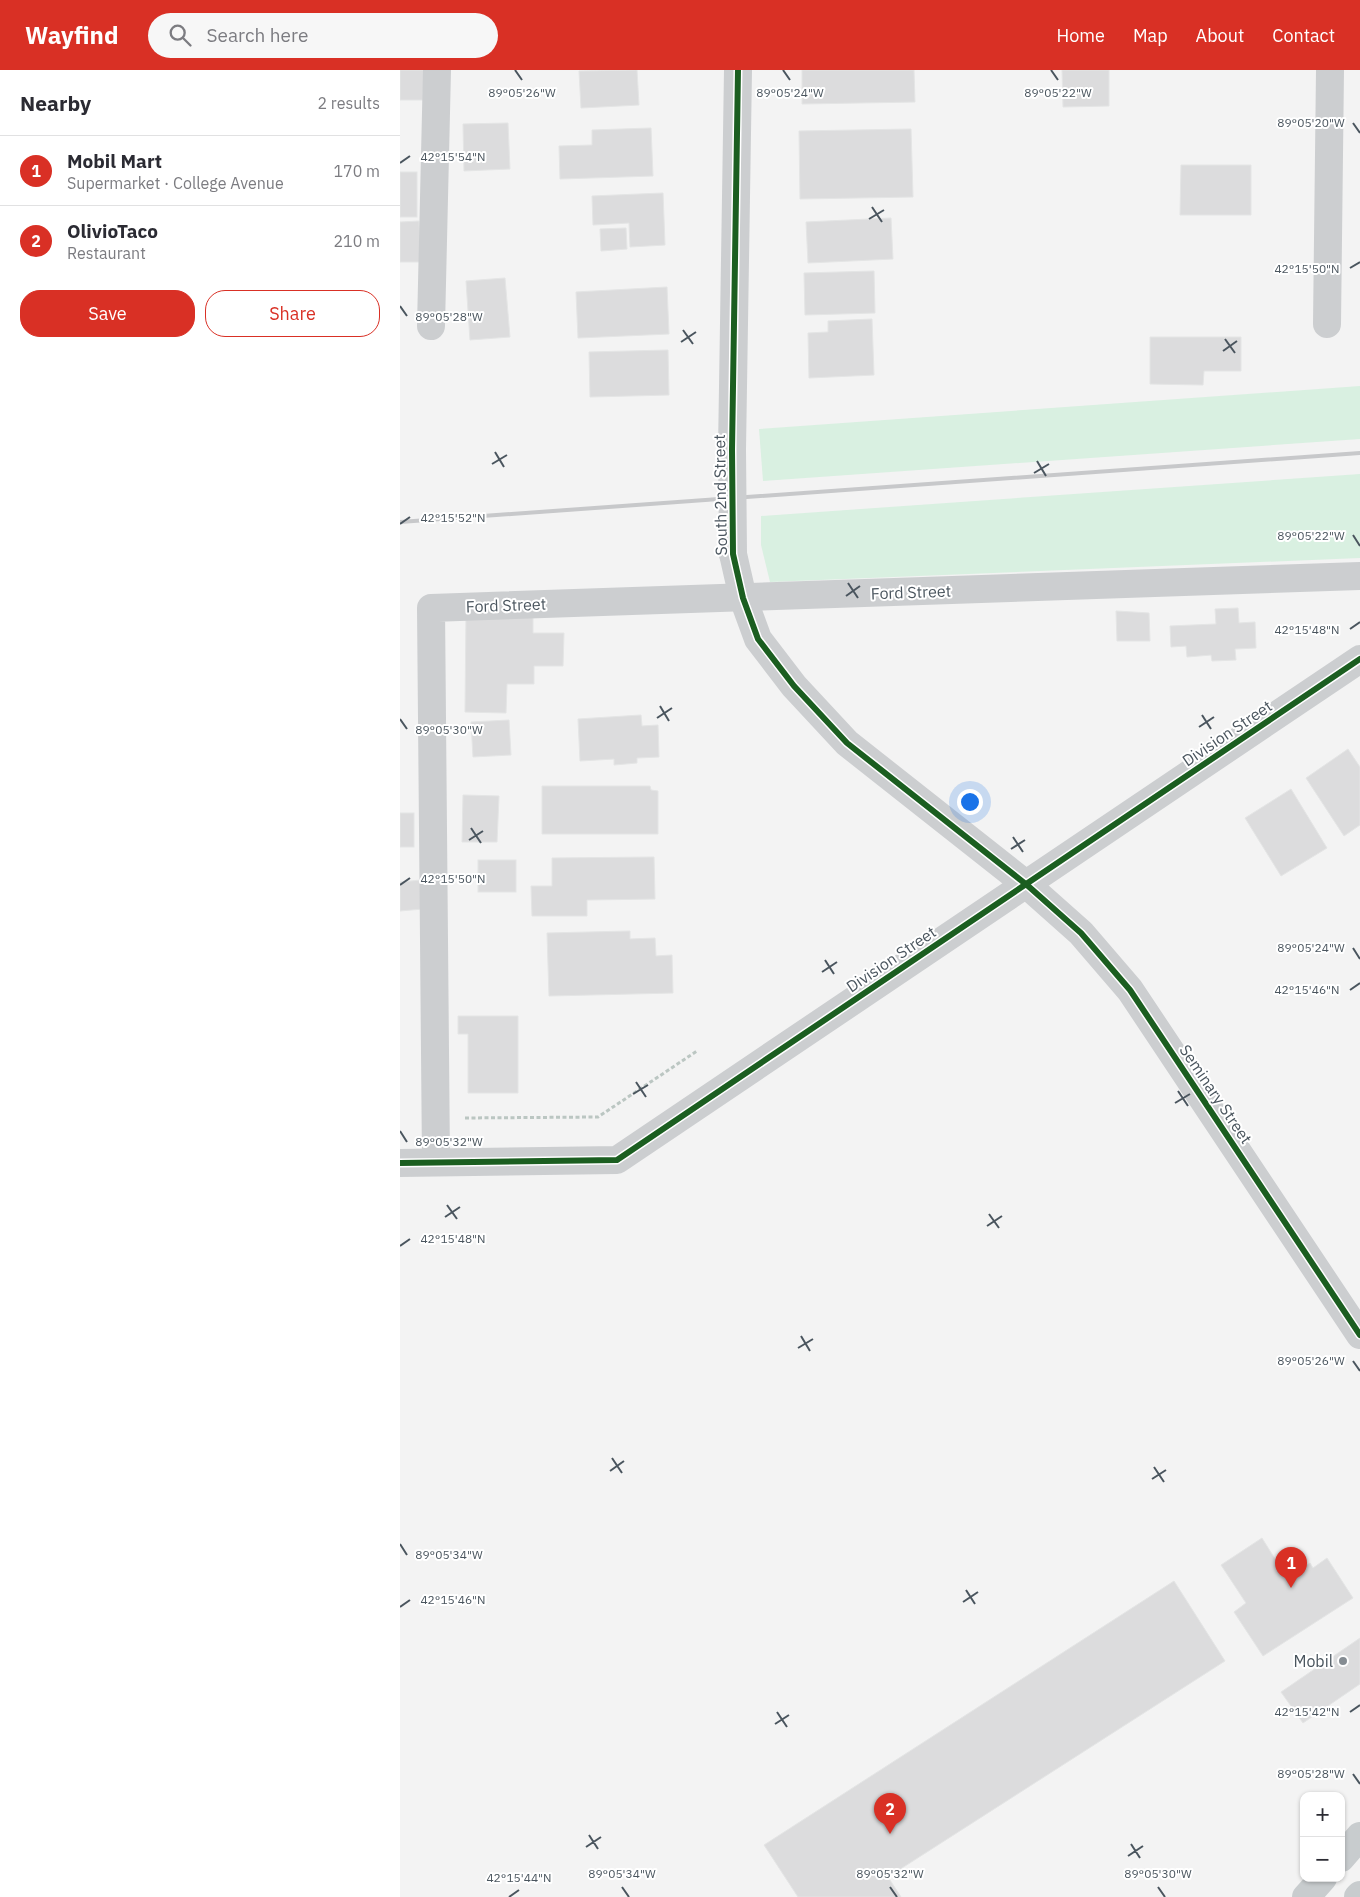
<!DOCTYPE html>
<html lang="en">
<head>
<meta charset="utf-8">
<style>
	:root { --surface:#fff; --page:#f7f7f7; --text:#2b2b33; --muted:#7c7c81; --line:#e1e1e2; --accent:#d93025 }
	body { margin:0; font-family:"IBM Plex Sans",sans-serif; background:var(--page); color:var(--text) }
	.controls { position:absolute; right:15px; bottom:15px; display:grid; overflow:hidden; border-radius:10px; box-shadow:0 1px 4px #0004 }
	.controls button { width:45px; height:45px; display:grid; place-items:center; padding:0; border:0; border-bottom:1px solid var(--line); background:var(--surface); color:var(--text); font:25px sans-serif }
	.you { position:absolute; left:569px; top:731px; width:18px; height:18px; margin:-12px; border:4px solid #fff; border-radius:50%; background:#1a73e8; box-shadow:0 0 0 8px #1a73e833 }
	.badge { display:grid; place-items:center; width:32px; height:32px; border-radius:50%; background:var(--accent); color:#fff; font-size:16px; font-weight:700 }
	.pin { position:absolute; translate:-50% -41px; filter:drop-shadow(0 1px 2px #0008) }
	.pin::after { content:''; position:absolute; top:26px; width:18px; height:15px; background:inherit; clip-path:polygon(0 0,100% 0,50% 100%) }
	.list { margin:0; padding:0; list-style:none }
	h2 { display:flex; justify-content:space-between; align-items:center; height:65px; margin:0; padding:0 20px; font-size:21px }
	h2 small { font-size:16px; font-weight:400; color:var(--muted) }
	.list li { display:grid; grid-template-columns:32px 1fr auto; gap:15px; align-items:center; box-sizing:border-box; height:70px; padding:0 20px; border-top:1px solid var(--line) }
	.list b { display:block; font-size:19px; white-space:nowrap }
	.list p { margin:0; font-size:16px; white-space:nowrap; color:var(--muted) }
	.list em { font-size:16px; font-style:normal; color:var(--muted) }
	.actions { display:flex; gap:10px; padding:15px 20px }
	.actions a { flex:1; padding:11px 0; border:1px solid var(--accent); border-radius:20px; text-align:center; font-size:18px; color:var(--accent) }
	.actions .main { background:var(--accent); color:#fff }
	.icon { flex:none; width:28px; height:28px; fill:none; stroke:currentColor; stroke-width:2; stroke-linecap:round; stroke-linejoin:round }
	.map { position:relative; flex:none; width:960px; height:1827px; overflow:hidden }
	header { display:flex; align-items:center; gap:30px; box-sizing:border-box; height:70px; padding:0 25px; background:var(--accent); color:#fff }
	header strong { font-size:24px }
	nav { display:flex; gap:28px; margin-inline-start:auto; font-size:18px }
	.search { width:350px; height:45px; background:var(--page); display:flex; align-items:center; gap:12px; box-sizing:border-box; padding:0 18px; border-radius:28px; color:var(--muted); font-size:19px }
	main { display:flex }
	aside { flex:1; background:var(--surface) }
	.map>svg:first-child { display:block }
	.green { fill:#d9f0e1 }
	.building { fill:#dcdcdd; stroke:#e4e5e5 }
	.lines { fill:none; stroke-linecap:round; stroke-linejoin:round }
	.path { stroke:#bbc6c2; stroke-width:3; stroke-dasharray:4 2.5; stroke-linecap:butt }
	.minor { stroke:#ccced0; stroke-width:28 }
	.major { stroke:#c8ccce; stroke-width:28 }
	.rail { stroke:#c7c8ca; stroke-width:4 }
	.minor-bridge { stroke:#ccced0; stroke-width:28 }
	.cycleway-casing { stroke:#fff; stroke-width:9 }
	.cycleway { stroke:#1b5e20; stroke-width:6 }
	.ticks { fill:none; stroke:#4a555e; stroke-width:2 }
	.poi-dot { fill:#858c92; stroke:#fff; stroke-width:2 }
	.labels { text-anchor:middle; stroke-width:4; stroke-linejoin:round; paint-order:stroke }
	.street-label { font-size:16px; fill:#4a555e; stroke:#fff }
	.poi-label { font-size:16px; fill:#4a555e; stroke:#fff; text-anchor:end }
	.ticks-label { font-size:12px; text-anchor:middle; fill:#4a555e; stroke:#fff; stroke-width:4; stroke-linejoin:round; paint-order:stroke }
</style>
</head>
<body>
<header>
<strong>Wayfind</strong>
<div class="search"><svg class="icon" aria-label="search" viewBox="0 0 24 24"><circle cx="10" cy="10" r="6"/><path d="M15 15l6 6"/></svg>Search here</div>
<nav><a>Home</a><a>Map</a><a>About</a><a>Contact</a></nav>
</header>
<main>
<aside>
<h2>Nearby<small>2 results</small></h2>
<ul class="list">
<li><span class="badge">1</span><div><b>Mobil Mart</b><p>Supermarket · College Avenue</p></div><em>170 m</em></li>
<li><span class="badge">2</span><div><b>OlivioTaco</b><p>Restaurant</p></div><em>210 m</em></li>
</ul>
<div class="actions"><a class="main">Save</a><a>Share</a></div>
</aside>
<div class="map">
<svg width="960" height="1827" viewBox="0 0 960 1827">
	<rect width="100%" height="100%" fill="#f3f3f3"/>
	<!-- green -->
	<g class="green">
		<path d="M960 316V369L363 411 359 359Z"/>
		<path d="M960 404V488L370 512 361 475V446Z"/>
	</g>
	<!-- building -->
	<g class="building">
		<path d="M0 0H24L23 30H0Z"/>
		<path d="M237 0 239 35 181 38 179 1Z"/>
		<path d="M402 0H514L515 32 402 34Z"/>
		<path d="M662 0H709V36L663 37Z"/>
		<path d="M108 53 110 99 64 101 63 54Z"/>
		<path d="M251 58 253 106 160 109 159 76 192 75V60Z"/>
		<path d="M511 59 513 127 400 129 399 61Z"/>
		<path d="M781 95H851V145H780Z"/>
		<rect x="0" y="102" width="17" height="45"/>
		<path d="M263 123 265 175 230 177 229 153 193 155 192 126Z"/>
		<path d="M491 148 493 189 408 193 406 152Z"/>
		<path d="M19 151 21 192H0V152Z"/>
		<path d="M226 158 227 179 201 181 200 159Z"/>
		<path d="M474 201 475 243 405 245 404 203Z"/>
		<path d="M105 208 110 267 70 270 66 211Z"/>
		<path d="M267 217 269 264 178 268 176 222Z"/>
		<path d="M472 249 474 305 409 308 408 263 428 262V251Z"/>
		<path d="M750 267H841V301H804L803 315 750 314Z"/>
		<path d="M268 280 269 325 190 327 189 282Z"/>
		<path d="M838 538 839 553 855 552 856 578 835 579 836 590 812 591 811 585 787 587 786 576 771 577 770 556 816 554 815 539Z"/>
		<path d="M716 541 749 543 750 571H717Z"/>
		<path d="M66 546H133V563H164L163 596H134V614H107L106 643 65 642Z"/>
		<path d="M241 645 242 656 258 655 259 687 237 688V693L214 695V689L180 691 178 649Z"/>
		<path d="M109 650 111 685 73 687 71 652Z"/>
		<path d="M948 679 960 697V755L944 766 906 708Z"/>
		<path d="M142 716H250L251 720 258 721V764H142Z"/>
		<path d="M891 719 927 778 881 806 845 748Z"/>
		<path d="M63 725 99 726 97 772H62Z"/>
		<rect x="0" y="743" width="14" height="34"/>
		<path d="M254 787 255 829 187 830V846H132L131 816H152V788Z"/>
		<rect x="78" y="790" width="38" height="32"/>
		<path d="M21 810 23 839 0 841V812Z"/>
		<path d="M230 861V869L255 868 256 886 272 885 273 923 149 926 147 863Z"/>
		<path d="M58 946H118V1023H68V964H58Z"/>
		<path d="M862 1468 887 1508 910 1493 913 1498 927 1488 953 1528 863 1586 834 1542 846 1533 821 1495Z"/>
		<path d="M774 1511 825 1591 488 1807 501 1827H398L364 1775Z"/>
		<path d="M960 1568V1614L903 1653 881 1622Z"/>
	</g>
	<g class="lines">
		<!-- path -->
		<path class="path" d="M65 1048 198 1047 297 981"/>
		<!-- minor -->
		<g class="minor">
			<path d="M927 254 930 0"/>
			<path d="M31 256 37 0"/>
			<path d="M332 380 338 0"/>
			<path d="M333 484 343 528 358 569 394 616 447 673 627 815 681 863 730 920 960 1265"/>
			<path d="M36 1092 31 538 960 506"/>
			<path d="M0 1093 217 1090 960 589"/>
		</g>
		<!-- major -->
		<g class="major">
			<path d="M941 1788 960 1766"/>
			<path d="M906 1827 923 1808"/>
			<path d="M958 1827 960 1825"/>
		</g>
		<!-- rail -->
		<path class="rail" d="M0 452 960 383"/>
		<!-- minor-bridge -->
		<path class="minor-bridge" d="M332 380 333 484"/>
		<!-- cycleway casing -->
		<g class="cycleway-casing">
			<g id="cycleway">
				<path d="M338 0 332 380 333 484 343 528 358 569 394 616 447 673 627 815 681 863 730 920 960 1265"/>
				<path d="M0 1093 217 1090 960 589"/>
			</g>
		</g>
		<!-- cycleway -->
		<use href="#cycleway" class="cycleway"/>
	</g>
	<!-- ticks -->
	<path class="ticks" d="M115 0 122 10M383 0 390 10M651 0 658 10M953 53 960 63M0 93 10 86M472 137 482 152M469 149 484 140M950 198 960 192M0 236 7 246M283 260 293 274M825 269 835 283M281 272 296 262M823 281 837 271M95 382 104 397M637 391 646 406M92 394 107 385M634 403 649 394M0 454 10 447M953 465 960 476M448 513 458 528M446 526 460 516M950 559 960 552M260 636 269 651M802 645 811 659M257 648 272 638M0 649 7 659M799 657 814 647M71 758 81 773M613 767 623 782M69 770 83 761M611 779 625 770M0 815 10 808M953 878 960 889M425 890 434 904M422 902 437 892M950 920 960 913M236 1012 246 1027M778 1021 788 1036M233 1024 248 1015M775 1033 790 1024M0 1061 7 1072M47 1135 57 1149M589 1144 599 1158M45 1147 60 1137M587 1156 602 1146M0 1176 10 1169M401 1266 410 1281M398 1278 413 1269M953 1291 960 1301M212 1388 222 1403M754 1397 764 1412M210 1401 224 1391M752 1409 766 1400M0 1474 7 1485M566 1520 575 1534M563 1532 578 1522M0 1537 10 1530M377 1642 387 1657M950 1642 960 1635M375 1654 389 1645M953 1704 960 1714M189 1765 198 1779M731 1774 740 1788M186 1777 201 1767M728 1786 743 1776M222 1817 229 1827M490 1817 497 1827M758 1817 765 1827M109 1827 119 1820"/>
	<!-- markers -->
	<circle class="poi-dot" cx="943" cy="1591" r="5"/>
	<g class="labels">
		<!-- street labels -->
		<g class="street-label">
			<text transform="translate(320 425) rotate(-91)" y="6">South 2nd Street</text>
			<text transform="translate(511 522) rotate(-2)" y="6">Ford Street</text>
			<text transform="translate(106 535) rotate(-2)" y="6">Ford Street</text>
			<text transform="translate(827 663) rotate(-34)" y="6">Division Street</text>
			<text transform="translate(491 889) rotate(-34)" y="6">Division Street</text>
			<text transform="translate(816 1024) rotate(56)" y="6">Seminary Street</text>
		</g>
		<!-- poi labels -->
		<g class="poi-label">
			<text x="933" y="1597">Mobil</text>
		</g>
	</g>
	<g class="ticks-label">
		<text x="122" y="27">89°05'26"W</text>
		<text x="390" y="27">89°05'24"W</text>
		<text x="658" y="27">89°05'22"W</text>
		<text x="911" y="57">89°05'20"W</text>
		<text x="53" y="91">42°15'54"N</text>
		<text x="907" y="203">42°15'50"N</text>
		<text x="49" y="251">89°05'28"W</text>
		<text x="53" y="452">42°15'52"N</text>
		<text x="911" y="470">89°05'22"W</text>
		<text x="907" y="564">42°15'48"N</text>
		<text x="49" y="664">89°05'30"W</text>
		<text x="53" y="813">42°15'50"N</text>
		<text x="911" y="882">89°05'24"W</text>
		<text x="907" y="924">42°15'46"N</text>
		<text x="49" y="1076">89°05'32"W</text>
		<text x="53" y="1173">42°15'48"N</text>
		<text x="911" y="1295">89°05'26"W</text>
		<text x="49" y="1489">89°05'34"W</text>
		<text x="53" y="1534">42°15'46"N</text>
		<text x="907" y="1646">42°15'42"N</text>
		<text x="911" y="1708">89°05'28"W</text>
		<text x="222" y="1808">89°05'34"W</text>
		<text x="490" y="1808">89°05'32"W</text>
		<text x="758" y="1808">89°05'30"W</text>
		<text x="119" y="1812">42°15'44"N</text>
	</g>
</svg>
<div class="controls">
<button>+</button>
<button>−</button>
</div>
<div class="you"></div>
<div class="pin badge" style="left:891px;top:1518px">1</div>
<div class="pin badge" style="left:490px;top:1764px">2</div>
</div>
</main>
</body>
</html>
